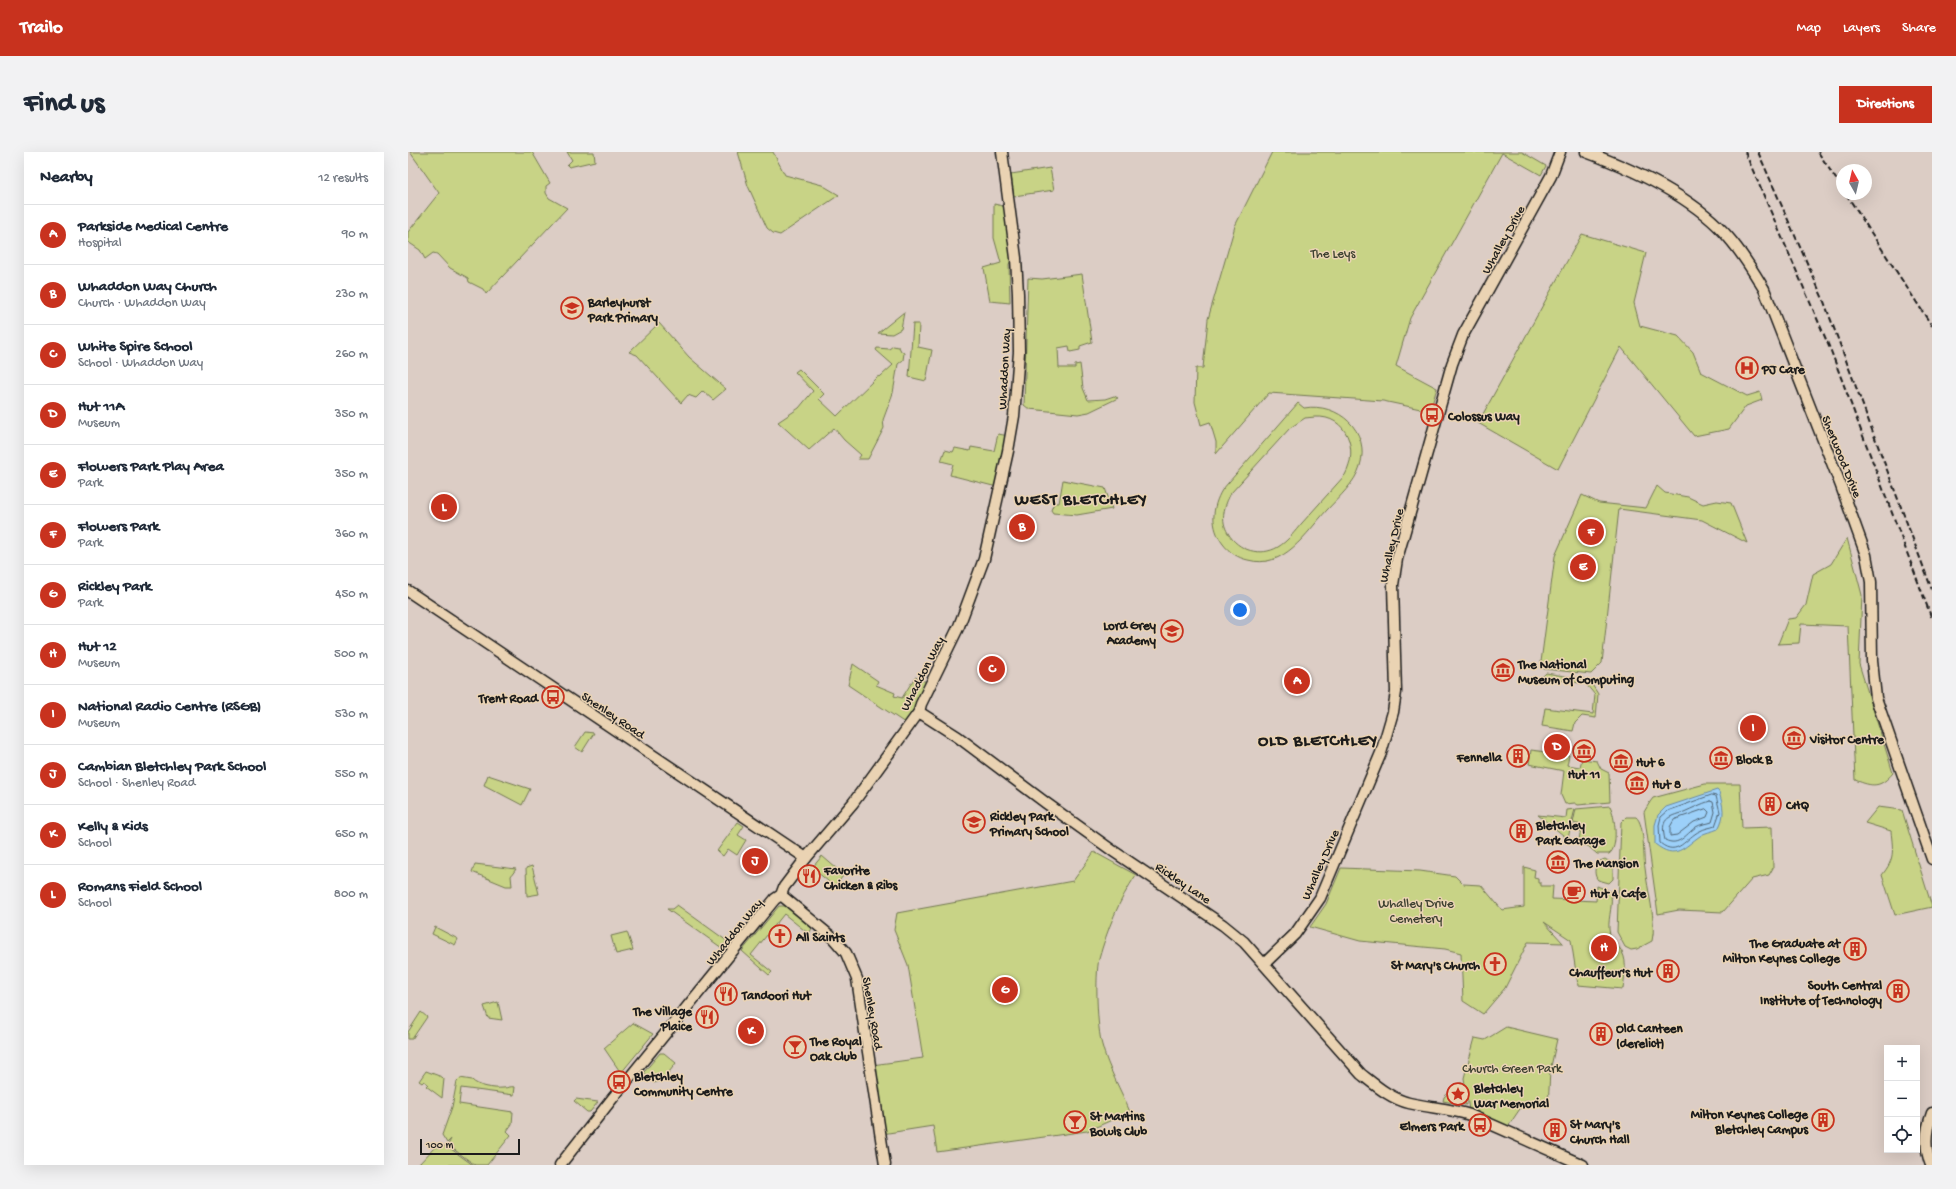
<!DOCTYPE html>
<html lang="en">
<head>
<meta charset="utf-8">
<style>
	:root { --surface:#fff; --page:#f2f2f3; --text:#1f2937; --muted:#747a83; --line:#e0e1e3; --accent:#c8321e }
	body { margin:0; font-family:"Gochi Hand",sans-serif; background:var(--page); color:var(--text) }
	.controls { position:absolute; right:12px; bottom:12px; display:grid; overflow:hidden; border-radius:0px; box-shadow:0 4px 16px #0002 }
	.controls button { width:36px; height:36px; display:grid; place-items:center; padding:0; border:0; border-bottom:1px solid var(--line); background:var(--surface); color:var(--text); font:20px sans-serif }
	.compass { position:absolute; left:1428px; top:12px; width:36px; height:36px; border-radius:50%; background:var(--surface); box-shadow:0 4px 16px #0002; rotate:352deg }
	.scale { position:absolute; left:12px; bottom:10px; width:100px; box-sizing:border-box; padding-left:4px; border:2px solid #1c1c1c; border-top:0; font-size:11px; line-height:14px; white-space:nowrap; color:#1c1c1c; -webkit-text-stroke:3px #ead3b3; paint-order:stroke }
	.you { position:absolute; left:832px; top:458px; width:14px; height:14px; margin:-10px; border:3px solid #fff; border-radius:50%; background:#1a73e8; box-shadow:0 0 0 6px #1a73e833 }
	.badge { display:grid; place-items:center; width:26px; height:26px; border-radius:50%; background:var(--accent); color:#fff; font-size:13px; font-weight:700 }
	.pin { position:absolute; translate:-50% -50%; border:2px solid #fff; box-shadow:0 1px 4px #0006 }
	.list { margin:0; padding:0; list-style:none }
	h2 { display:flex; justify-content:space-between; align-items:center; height:52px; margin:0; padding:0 16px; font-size:17px }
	h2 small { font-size:13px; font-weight:400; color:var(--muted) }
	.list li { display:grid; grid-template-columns:26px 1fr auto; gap:12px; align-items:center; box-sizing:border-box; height:60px; padding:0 16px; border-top:1px solid var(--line) }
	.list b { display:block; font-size:15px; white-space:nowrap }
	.list p { margin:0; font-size:13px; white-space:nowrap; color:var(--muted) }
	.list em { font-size:13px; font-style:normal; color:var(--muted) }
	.icon { flex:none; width:22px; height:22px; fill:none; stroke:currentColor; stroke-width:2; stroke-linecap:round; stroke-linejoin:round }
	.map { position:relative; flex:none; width:1524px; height:1013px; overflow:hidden; border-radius:0px }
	header { display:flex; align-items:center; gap:24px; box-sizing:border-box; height:56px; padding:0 20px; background:var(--accent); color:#fff }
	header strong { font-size:19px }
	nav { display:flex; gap:22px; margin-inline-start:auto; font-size:14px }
	.intro { display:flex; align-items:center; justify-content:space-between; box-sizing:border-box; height:96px; padding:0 24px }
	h1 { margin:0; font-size:28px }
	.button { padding:10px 18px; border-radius:0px; background:var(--accent); color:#fff; font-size:14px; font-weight:700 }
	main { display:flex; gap:24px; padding:0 24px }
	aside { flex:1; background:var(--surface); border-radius:0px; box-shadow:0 4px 16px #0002 }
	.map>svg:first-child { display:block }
	.green { fill:#c8d386; stroke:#727851; fill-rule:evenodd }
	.water { fill:#9cd0f9; stroke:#6988a1 }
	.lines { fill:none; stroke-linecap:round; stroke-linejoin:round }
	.shore { stroke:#4f6474; stroke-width:1 }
	.minor-casing { stroke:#1c1c1c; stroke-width:13 }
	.minor { stroke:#ead3b3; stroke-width:10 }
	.rail { stroke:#1c1c1c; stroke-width:2; stroke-dasharray:6 3; stroke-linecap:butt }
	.labels { text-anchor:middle; stroke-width:3; stroke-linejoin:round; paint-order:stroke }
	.street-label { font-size:13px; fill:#1c1c1c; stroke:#ead3b3 }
	.park-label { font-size:13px; fill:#3e4131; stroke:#ead3b3 }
	.poi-label { font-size:13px; font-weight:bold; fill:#1c1c1c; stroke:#ead3b3; text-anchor:start }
	.district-label { font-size:17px; font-weight:bold; letter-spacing:1px; fill:#1c1c1c; stroke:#ead3b3 }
</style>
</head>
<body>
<header>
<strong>Trailo</strong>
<nav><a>Map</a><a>Layers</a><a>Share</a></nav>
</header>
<div class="intro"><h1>Find us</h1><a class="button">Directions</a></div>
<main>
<aside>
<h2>Nearby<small>12 results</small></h2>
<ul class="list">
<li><span class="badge">A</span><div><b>Parkside Medical Centre</b><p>Hospital</p></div><em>90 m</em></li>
<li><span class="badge">B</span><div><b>Whaddon Way Church</b><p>Church · Whaddon Way</p></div><em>230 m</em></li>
<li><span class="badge">C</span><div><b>White Spire School</b><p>School · Whaddon Way</p></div><em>260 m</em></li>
<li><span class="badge">D</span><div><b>Hut 11A</b><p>Museum</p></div><em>350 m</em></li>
<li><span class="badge">E</span><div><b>Flowers Park Play Area</b><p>Park</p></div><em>350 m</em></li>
<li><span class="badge">F</span><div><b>Flowers Park</b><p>Park</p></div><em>360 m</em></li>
<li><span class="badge">G</span><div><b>Rickley Park</b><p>Park</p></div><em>450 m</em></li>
<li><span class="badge">H</span><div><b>Hut 12</b><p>Museum</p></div><em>500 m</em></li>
<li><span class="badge">I</span><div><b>National Radio Centre (RSGB)</b><p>Museum</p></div><em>530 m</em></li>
<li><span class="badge">J</span><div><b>Cambian Bletchley Park School</b><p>School · Shenley Road</p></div><em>550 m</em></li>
<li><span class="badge">K</span><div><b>Kelly &amp; Kids</b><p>School</p></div><em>650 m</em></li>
<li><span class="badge">L</span><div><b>Romans Field School</b><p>School</p></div><em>800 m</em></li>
</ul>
</aside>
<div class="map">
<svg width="1524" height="1013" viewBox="0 0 1524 1013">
	<rect width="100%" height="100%" fill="#dccdc5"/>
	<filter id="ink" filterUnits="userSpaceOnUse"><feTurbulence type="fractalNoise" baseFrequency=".025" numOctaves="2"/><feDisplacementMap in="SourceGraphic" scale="8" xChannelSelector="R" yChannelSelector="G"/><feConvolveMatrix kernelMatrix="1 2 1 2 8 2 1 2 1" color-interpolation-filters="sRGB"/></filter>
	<g filter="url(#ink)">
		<!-- green -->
		<g class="green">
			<path d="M2 0H124L142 31 138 34V41L141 46 159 56 78 142 75 137 61 130 60 126 42 116 29 102 25 101 17 107 12 98 0 90V80L31 41Z"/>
			<path d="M186 0 187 9 161 15 159 13 164 8 159 0Z"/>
			<path d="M330 0H365L377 23 414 33 431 43 372 83 365 81 359 76 340 34Z"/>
			<path d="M864 0H1114L1138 14 1133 23 1094 1 1002 166 988 214 1029 236 1022 259 975 249 861 241 808 302V290L802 270 793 273 787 250 788 216H795L800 167 827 74Z"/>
			<path d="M642 16 646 38 606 44 603 22Z"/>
			<path d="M586 52 595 54 597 58 603 109 601 112 602 151 582 149 576 116 593 111 586 86Z"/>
			<path d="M1174 82 1238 101 1226 151 1232 174 1270 184 1285 200 1293 220 1339 244 1352 240 1354 248 1338 254 1321 277 1286 284 1213 195 1150 317 1070 271Z"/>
			<path d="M674 122 684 190 672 194V198L662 200 661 194 650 196 651 216H667V213L672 212 675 236 680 248 697 247 706 244 710 246 681 260 670 262 621 257 616 253 620 126 634 127Z"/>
			<path d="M496 160 493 177 484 182 470 181Z"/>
			<path d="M251 171 281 205 318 237 305 248 295 239 288 246 280 243 273 251 229 203 221 200Z"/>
			<path d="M505 172H511L510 195 524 198 518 229 501 225Z"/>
			<path d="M485 194 491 195 493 199 496 201 495 208 490 212 485 241 475 268 476 276 460 307H450L453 303 436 288 426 276 401 298 370 270 391 256 405 239 387 220 391 217 416 242 411 247 429 264 469 225 473 224 485 213 468 198 469 196 481 197Z"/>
			<path d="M890 251 896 256C930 250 963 279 952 314 947 331 931 345 919 358 898 381 876 418 840 408 830 406 821 400 815 392 802 375 804 355 814 338ZM907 265C939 263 951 298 937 323 923 339 908 355 894 371 887 379 880 389 870 395 853 405 830 399 820 381 812 368 816 354 823 341L882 276 897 266Z"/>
			<path d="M590 282 601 284 589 335 542 323 545 312 533 309 537 298 545 300 547 296 562 299 563 295 586 299Z"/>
			<path d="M655 328 697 336 704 357 669 363 645 361 643 358 646 351H651Z"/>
			<path d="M1249 334 1257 341 1280 345 1295 352 1309 349 1323 351 1339 391 1294 368 1211 357 1194 511 1183 522 1136 517 1133 510 1147 404 1174 343 1191 351 1238 356Z"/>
			<path d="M1439 386 1454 443 1451 512 1485 621C1472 636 1465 635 1447 628L1440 474 1393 472 1391 491 1370 492 1380 467 1388 466 1398 453 1405 422 1423 412Z"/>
			<path d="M445 512 470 529 468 533 487 541 486 544 494 546 507 525 521 531 497 571 440 533Z"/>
			<path d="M1138 521 1181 528 1190 542 1188 566 1174 564 1167 571 1165 579 1134 574 1137 556 1185 562 1187 543 1178 532 1134 525Z"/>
			<path d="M177 580 186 581 174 600 167 595Z"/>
			<path d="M1123 598 1161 603 1159 613 1172 615 1174 607 1189 609 1193 617 1201 621 1202 650 1170 653 1167 651 1157 652 1153 643 1156 619 1121 612Z"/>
			<path d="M80 623 122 637 114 653 76 633Z"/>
			<path d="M1297 632H1332L1334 676 1364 675 1365 716 1361 723 1344 727 1315 760 1271 758 1250 762 1236 660 1242 650 1245 646Z"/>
			<path d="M1202 654C1207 663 1211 696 1201 702H1189L1180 694 1170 692 1174 673 1165 671 1168 657Z"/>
			<path d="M1470 655 1494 658 1524 755 1487 763 1474 723C1487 707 1485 699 1483 679L1457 671Z"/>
			<path d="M1167 657 1163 673 1172 675 1171 678 1162 677 1160 687 1130 663 1158 666 1159 658Z"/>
			<path d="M1218 665H1228C1237 672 1235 704 1237 716 1239 737 1249 769 1244 789L1229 797 1223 798 1217 795 1209 780 1213 670Z"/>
			<path d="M330 670 336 674 330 683 338 688 329 703 320 697 315 704 309 699Z"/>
			<path d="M686 700 728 723C711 748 699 778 691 807 687 824 689 876 694 893 700 916 713 938 722 960L679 979 529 1000 525 974 474 982 464 913 515 906 500 813 486 778 489 761 665 729Z"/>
			<path d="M414 704 436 723 425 736 420 729 404 716Z"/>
			<path d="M1197 707 1205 712V727L1201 731 1190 728C1186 724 1186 715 1190 710Z"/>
			<path d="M67 712 108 717 103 724 104 734H98L64 720Z"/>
			<path d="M124 714 131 742 119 744 118 716Z"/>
			<path d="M1116 715 1127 718 1126 725 1130 726V731H1133V734H1145L1144 747 1188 749 1189 734 1202 739C1206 751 1200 764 1201 777 1202 790 1209 791 1214 800 1220 810 1216 827 1215 837L1170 833 1163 788 1136 770 1155 791 1120 790 1097 836 1075 862 1055 849 1053 801 1037 797 952 789 902 775 918 752 933 716 1012 719 1047 724 1055 732 1073 733 1094 758 1116 755Z"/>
			<path d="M269 753 319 789 314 796 259 757H264Z"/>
			<path d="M371 754H377L404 776 401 782 376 762 343 803 364 820 361 823 334 799Z"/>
			<path d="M27 775 50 787 47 793 24 782Z"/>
			<path d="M219 780 225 798 208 802 203 784Z"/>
			<path d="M90 850 94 868 80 866 76 854Z"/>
			<path d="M13 860 19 865 4 887H0V880Z"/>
			<path d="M225 871 245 882 213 921 196 896Z"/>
			<path d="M1098 875 1149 887 1142 919 1140 955 1118 948 1099 976 1061 958 1056 926 1067 886 1077 888Z"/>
			<path d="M252 901H256L268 911 255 928 246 931 236 920Z"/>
			<path d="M18 919 34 925 36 927 34 946 18 934 20 932 16 929 14 931 11 929Z"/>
			<path d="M52 926 64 928C69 934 86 937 95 936 100 936 102 934 107 935L106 943 53 936 51 952 105 960 104 972 99 979 103 983 79 1013H67L40 993 43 987 39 991 34 983 44 955 49 929Z"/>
			<path d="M1052 931H1054L1058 953 1035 949 1036 945Z"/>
			<path d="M168 947 190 950 182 960H179L166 949Z"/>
			<path d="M39 994 65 1013H10L27 995Z"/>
		</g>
		<!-- water -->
		<path class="water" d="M1309 638 1311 640C1315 654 1318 663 1310 677 1304 680 1297 680 1292 684 1276 695 1268 709 1247 692V673L1250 663 1258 655Z"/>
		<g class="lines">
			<!-- shore -->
			<g class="shore">
				<path d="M1304 643 1308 644 1312 660 1307 674C1302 676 1297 676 1292 679 1278 685 1270 706 1252 691L1251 673 1253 665 1260 659Z"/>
				<path d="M1302 649 1305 650 1307 660 1304 670C1299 672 1292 672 1288 675 1277 683 1271 695 1257 688 1252 667 1259 665 1276 660 1285 656 1293 652 1302 649Z"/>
				<path d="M1298 657 1301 660 1299 665 1286 670 1269 683 1262 684V675L1266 668Z"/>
			</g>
			<!-- minor casing -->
			<g class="minor-casing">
				<g id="minor">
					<path d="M1178 0C1227 18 1287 46 1321 86 1335 102 1345 119 1356 137L1433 334 1458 403 1463 430 1464 509 1468 546 1524 707"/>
					<path d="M0 439 398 706"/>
					<path d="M511 560 550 585 638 651 705 699 815 773 836 790 953 922C967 933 983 947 1001 951 1022 956 1041 956 1062 963L1175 1013"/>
					<path d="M373 743 425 786 438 801 449 827 477 1013"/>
					<path d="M856 812 887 782 912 746 973 601 985 560 988 540 985 433 989 407 1044 212 1055 183 1143 24 1152 0"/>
					<path d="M152 1013 204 947 367 747 373 743 376 735 398 706 445 651 511 560 513 552 551 474 576 407 600 299 606 264 611 200 610 142 608 106 594 0"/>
					<path d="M1523 1013C1516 996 1518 977 1524 961"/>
				</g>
			</g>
			<!-- minor -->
			<use href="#minor" class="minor"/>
			<!-- rail -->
			<g class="rail">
				<path d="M1337 0 1423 199 1524 467"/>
				<path d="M1350 0 1415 147 1524 438"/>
				<path d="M1410 0 1434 36"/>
				<path d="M1438 42 1524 174"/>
			</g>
		</g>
	</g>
	<!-- icons -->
	<defs>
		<g id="school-ring" transform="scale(1.15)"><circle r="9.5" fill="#ead3b3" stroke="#c8321e" stroke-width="1.5"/><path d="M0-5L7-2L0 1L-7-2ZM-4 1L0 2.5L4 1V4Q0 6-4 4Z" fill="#c8321e"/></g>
		<g id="hospital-ring" transform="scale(1.15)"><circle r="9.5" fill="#ead3b3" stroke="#c8321e" stroke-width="1.5"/><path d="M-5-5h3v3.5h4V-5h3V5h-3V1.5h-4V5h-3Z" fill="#c8321e"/></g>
		<g id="bus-ring" transform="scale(1.15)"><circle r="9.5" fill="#ead3b3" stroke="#c8321e" stroke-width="1.5"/><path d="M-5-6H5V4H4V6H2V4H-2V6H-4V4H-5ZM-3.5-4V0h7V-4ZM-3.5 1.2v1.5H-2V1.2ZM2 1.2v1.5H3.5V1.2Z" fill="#c8321e"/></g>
		<g id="museum-ring" transform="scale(1.15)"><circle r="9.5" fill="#ead3b3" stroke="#c8321e" stroke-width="1.5"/><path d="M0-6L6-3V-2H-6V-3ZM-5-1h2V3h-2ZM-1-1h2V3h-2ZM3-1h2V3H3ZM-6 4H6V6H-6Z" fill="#c8321e"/></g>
		<g id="building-ring" transform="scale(1.15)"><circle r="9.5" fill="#ead3b3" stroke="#c8321e" stroke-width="1.5"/><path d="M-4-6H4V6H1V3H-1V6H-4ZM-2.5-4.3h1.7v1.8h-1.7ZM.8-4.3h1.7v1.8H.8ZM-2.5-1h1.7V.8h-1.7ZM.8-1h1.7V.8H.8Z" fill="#c8321e"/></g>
		<g id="restaurant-ring" transform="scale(1.15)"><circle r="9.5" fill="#ead3b3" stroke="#c8321e" stroke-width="1.5"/><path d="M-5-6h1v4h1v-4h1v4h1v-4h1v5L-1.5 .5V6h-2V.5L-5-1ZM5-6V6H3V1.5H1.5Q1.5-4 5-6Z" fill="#c8321e"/></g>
		<g id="cafe-ring" transform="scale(1.15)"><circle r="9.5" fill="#ead3b3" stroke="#c8321e" stroke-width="1.5"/><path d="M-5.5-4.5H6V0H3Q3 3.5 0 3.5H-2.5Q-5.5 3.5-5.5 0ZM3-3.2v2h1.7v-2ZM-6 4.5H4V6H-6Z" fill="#c8321e"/></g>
		<g id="church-ring" transform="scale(1.15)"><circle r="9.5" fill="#ead3b3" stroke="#c8321e" stroke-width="1.5"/><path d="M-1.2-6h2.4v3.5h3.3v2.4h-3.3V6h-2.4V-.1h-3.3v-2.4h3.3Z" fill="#c8321e"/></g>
		<g id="bar-ring" transform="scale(1.15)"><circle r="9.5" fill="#ead3b3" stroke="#c8321e" stroke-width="1.5"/><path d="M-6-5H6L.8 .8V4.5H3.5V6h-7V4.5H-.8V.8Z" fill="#c8321e"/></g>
		<g id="sight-ring" transform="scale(1.15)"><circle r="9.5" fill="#ead3b3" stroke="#c8321e" stroke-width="1.5"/><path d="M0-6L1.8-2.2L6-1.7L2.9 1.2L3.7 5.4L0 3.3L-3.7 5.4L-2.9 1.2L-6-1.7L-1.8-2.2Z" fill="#c8321e"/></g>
	</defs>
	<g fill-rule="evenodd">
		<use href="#school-ring" x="164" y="156"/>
		<use href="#hospital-ring" x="1339" y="216"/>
		<use href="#bus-ring" x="1024" y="263"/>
		<use href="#school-ring" x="764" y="479"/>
		<use href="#museum-ring" x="1095" y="518"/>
		<use href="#bus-ring" x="145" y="545"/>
		<use href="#museum-ring" x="1386" y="586"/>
		<use href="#museum-ring" x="1176" y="599"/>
		<use href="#building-ring" x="1110" y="604"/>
		<use href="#museum-ring" x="1313" y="606"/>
		<use href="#museum-ring" x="1213" y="609"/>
		<use href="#museum-ring" x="1229" y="631"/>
		<use href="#building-ring" x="1362" y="652"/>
		<use href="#school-ring" x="566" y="670"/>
		<use href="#building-ring" x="1113" y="679"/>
		<use href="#museum-ring" x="1150" y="710"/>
		<use href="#restaurant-ring" x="401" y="724"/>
		<use href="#cafe-ring" x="1166" y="740"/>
		<use href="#church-ring" x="372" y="784"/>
		<use href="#building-ring" x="1447" y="797"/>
		<use href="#church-ring" x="1087" y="812"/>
		<use href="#building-ring" x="1260" y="819"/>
		<use href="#building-ring" x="1490" y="839"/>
		<use href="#restaurant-ring" x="318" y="842"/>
		<use href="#restaurant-ring" x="299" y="865"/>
		<use href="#building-ring" x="1193" y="882"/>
		<use href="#bar-ring" x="387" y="895"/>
		<use href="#bus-ring" x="211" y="930"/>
		<use href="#sight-ring" x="1050" y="942"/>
		<use href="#building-ring" x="1415" y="968"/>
		<use href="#bar-ring" x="667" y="970"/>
		<use href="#bus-ring" x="1072" y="973"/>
		<use href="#building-ring" x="1147" y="978"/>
	</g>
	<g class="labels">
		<!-- street labels -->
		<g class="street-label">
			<text transform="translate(1094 87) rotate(-61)" y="5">Whalley Drive</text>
			<text transform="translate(595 217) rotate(-87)" y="5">Whaddon Way</text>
			<text transform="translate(1435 304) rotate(68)" y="5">Sherwood Drive</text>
			<text transform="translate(982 393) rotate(-77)" y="5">Whalley Drive</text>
			<text transform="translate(513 521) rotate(-63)" y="5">Whaddon Way</text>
			<text transform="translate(206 562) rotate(34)" y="5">Shenley Road</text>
			<text transform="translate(911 712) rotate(-66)" y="5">Whalley Drive</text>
			<text transform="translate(776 730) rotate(34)" y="5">Rickley Lane</text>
			<text transform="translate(325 779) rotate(-51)" y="5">Whaddon Way</text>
			<text transform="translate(466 861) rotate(80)" y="5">Shenley Road</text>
		</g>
		<!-- park labels -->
		<g class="park-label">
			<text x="925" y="105">The Leys</text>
			<text x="1008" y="755">Whalley Drive<tspan x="1008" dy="15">Cemetery</tspan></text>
			<text x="1104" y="920">Church Green Park</text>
		</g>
		<!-- poi labels -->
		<g class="poi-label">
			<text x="180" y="154">Barleyhurst<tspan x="180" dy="15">Park Primary</tspan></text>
			<text x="1354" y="221">PJ Care</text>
			<text x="1040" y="268">Colossus Way</text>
			<text x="748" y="477" text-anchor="end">Lord Grey<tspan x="748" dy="15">Academy</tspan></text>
			<text x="1110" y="516">The National<tspan x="1110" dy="15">Museum of Computing</tspan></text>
			<text x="130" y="550" text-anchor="end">Trent Road</text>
			<text x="1402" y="591">Visitor Centre</text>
			<text x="1094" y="609" text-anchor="end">Fennella</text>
			<text x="1328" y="611">Block B</text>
			<text x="1228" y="614">Hut 6</text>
			<text x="1176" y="626" text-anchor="middle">Hut 11</text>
			<text x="1244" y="636">Hut 8</text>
			<text x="1378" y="657">CHQ</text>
			<text x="582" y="668">Rickley Park<tspan x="582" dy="15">Primary School</tspan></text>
			<text x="1128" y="677">Bletchley<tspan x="1128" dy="15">Park Garage</tspan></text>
			<text x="1166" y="715">The Mansion</text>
			<text x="416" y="722">Favorite<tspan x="416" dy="15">Chicken &amp; Ribs</tspan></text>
			<text x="1182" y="745">Hut 4 Cafe</text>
			<text x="388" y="789">All Saints</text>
			<text x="1432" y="795" text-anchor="end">The Graduate at<tspan x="1432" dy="15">Milton Keynes College</tspan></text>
			<text x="1072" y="817" text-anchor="end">St Mary's Church</text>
			<text x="1244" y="824" text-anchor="end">Chauffeur's Hut</text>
			<text x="1474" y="837" text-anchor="end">South Central<tspan x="1474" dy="15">Institute of Technology</tspan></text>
			<text x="334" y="847">Tandoori Hut</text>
			<text x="284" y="863" text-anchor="end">The Village<tspan x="284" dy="15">Plaice</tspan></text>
			<text x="1208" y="880">Old Canteen<tspan x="1208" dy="15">(derelict)</tspan></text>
			<text x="402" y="893">The Royal<tspan x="402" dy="15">Oak Club</tspan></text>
			<text x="226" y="928">Bletchley<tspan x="226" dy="15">Community Centre</tspan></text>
			<text x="1066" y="940">Bletchley<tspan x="1066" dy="15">War Memorial</tspan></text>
			<text x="1400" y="966" text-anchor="end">Milton Keynes College<tspan x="1400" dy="15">Bletchley Campus</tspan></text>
			<text x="682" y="968">St Martins<tspan x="682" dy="15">Bowls Club</tspan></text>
			<text x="1162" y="976">St Mary's<tspan x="1162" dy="15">Church Hall</tspan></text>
			<text x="1056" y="978" text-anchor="end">Elmers Park</text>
		</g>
		<!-- district labels -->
		<g class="district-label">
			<text x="673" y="352">WEST BLETCHLEY</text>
			<text x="910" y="593">OLD BLETCHLEY</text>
		</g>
	</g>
</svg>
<div class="controls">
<button>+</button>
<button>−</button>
<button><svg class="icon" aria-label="locate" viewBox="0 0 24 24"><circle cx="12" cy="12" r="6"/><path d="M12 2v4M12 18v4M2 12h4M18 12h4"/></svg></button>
</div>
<svg class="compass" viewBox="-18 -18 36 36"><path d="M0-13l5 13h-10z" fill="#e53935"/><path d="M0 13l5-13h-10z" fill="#747a83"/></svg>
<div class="scale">100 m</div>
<div class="you"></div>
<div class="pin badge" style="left:889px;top:529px">A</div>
<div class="pin badge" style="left:614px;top:375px">B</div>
<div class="pin badge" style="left:584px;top:517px">C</div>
<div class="pin badge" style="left:1149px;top:595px">D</div>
<div class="pin badge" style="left:1175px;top:415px">E</div>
<div class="pin badge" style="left:1183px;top:380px">F</div>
<div class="pin badge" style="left:597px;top:838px">G</div>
<div class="pin badge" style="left:1196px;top:796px">H</div>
<div class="pin badge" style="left:1345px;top:576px">I</div>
<div class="pin badge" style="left:347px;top:709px">J</div>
<div class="pin badge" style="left:343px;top:879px">K</div>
<div class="pin badge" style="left:36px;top:355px">L</div>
</div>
</main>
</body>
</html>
